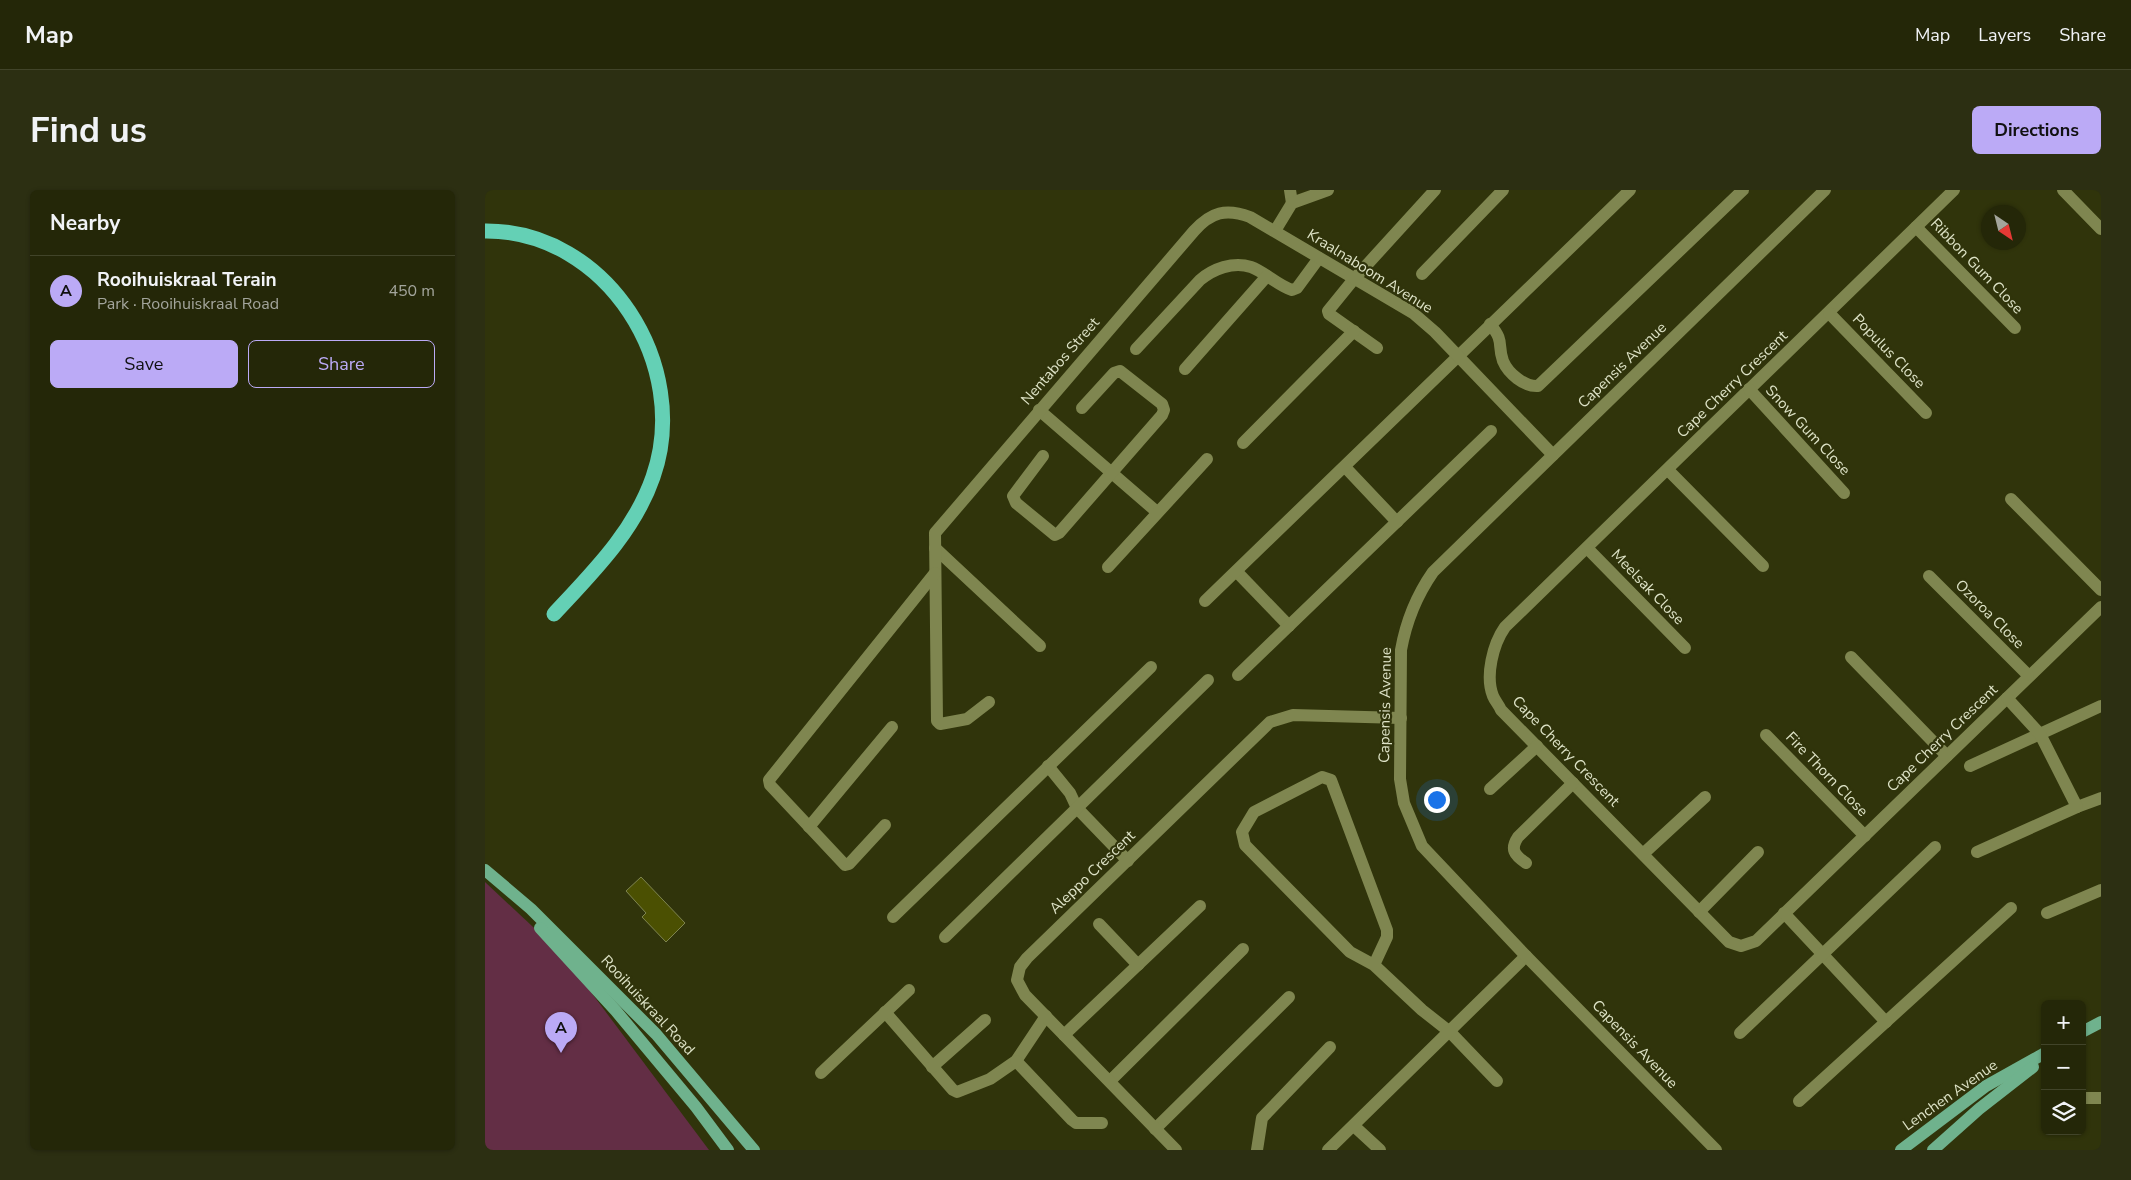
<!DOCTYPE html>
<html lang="en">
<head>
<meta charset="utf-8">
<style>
	:root { --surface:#242708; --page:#2c2f12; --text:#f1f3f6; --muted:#a3a59c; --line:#414429; --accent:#bbaaf6 }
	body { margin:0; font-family:"Nunito Sans",sans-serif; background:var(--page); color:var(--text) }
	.controls { position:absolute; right:15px; bottom:15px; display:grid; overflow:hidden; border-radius:8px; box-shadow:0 1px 4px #0004 }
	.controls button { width:45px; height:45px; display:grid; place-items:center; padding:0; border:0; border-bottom:1px solid var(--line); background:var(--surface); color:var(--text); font:25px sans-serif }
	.compass { position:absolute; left:1496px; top:15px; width:45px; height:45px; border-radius:50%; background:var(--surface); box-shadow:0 1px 4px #0004; rotate:145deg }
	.you { position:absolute; left:951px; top:609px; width:18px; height:18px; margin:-12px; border:4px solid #fff; border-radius:50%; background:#1a73e8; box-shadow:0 0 0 8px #1a73e833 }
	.badge { display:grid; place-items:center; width:32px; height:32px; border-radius:50%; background:var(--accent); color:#111; font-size:16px; font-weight:700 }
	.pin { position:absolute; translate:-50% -41px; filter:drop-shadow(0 1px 2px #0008) }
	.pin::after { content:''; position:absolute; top:26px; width:18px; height:15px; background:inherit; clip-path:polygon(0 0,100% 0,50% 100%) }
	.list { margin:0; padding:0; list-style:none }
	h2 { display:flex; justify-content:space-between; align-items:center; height:65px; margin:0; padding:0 20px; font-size:21px }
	h2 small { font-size:16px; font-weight:400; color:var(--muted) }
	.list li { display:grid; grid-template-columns:32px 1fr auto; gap:15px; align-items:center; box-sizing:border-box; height:70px; padding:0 20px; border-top:1px solid var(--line) }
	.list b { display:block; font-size:19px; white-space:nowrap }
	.list p { margin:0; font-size:16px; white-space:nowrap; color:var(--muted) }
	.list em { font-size:16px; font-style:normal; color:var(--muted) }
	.actions { display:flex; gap:10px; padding:15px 20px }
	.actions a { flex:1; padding:11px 0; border:1px solid var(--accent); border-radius:8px; text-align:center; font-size:18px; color:var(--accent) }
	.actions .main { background:var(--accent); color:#111 }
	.icon { flex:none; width:28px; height:28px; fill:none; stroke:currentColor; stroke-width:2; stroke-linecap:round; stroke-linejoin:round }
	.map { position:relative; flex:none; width:1616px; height:960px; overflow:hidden; border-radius:8px }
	header { display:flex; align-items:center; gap:30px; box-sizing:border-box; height:70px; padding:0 25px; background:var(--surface); border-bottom:1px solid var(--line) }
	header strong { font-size:24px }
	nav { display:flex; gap:28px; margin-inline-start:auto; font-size:18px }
	.intro { display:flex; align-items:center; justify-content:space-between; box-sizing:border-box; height:120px; padding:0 30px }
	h1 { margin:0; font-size:35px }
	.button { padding:12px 22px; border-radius:8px; background:var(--accent); color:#111; font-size:18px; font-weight:700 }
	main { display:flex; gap:30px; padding:0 30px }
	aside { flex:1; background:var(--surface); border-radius:8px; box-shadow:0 1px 4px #0004 }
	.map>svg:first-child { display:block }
	.green { fill:#632e45 }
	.building { fill:#4b5002; stroke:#7e844f }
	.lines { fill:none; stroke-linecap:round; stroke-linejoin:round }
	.minor { stroke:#7f8650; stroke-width:12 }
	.major { stroke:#6fb28d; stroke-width:12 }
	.highway { stroke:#64d0b5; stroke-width:15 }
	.labels { text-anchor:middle; stroke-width:4.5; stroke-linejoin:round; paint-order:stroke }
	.street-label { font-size:15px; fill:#dee3c7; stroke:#30340b }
</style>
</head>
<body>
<header>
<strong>Map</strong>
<nav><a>Map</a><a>Layers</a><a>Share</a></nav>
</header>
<div class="intro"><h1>Find us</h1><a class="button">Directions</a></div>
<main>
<aside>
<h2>Nearby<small></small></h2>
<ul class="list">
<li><span class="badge">A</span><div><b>Rooihuiskraal Terain</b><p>Park · Rooihuiskraal Road</p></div><em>450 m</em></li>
</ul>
<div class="actions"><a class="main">Save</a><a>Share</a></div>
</aside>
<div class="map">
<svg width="1616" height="960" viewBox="0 0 1616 960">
	<rect width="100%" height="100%" fill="#30340b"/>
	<!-- green -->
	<path class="green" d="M0 692 79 766 224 960H0Z"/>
	<!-- building -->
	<path class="building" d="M156 687 200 733 181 752 157 727 161 723 141 701Z"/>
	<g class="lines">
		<!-- minor -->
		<g class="minor">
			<path d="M805 0 807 13"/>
			<path d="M1469 0 1020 437C1008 454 1000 486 1008 506 1010 511 1014 515 1016 520L1244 752 1256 756 1271 751 1616 417"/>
			<path d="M1578 0 1616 39"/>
			<path d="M1431 37 1530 138"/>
			<path d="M790 41 807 13 843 0"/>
			<path d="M937 84 1018 0"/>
			<path d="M1344 123 1441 223"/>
			<path d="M1005 134C1020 152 1012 154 1018 171 1023 183 1039 197 1053 196L1258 0"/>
			<path d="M892 158 844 124 843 121 869 89 950 0"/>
			<path d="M651 159 715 90C728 79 748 71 766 77 780 82 792 95 807 100L812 98 834 68"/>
			<path d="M700 179 782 86"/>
			<path d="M1264 199 1359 303"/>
			<path d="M554 220 672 322"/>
			<path d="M758 253 869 141"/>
			<path d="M558 266 528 306 531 313 570 345 574 343 677 225 679 220 677 214 635 181 629 183 597 218"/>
			<path d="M860 277 912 332"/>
			<path d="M1183 280 1278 376"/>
			<path d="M1526 309 1616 400"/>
			<path d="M450 358 555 456"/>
			<path d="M1103 359 1200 458"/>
			<path d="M623 377 722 269"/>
			<path d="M752 382 804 436"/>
			<path d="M1444 386 1543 485"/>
			<path d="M720 411 1145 0"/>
			<path d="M1366 467 1462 566"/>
			<path d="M753 485 1006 241"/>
			<path d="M504 512 482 529 455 534 452 531 450 343 709 41C726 22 741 18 765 27L928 123 950 142 1068 265"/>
			<path d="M1281 545 1380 646"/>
			<path d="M563 576 585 603 592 618 643 671"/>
			<path d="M1485 576 1616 516"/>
			<path d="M1005 599 1052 556"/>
			<path d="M1592 617 1616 608"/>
			<path d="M400 635 364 674 360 675 285 595 284 590 450 383"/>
			<path d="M324 637 407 537"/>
			<path d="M1492 662 1592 617 1555 544 1522 508"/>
			<path d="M1158 664 1220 607"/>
			<path d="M1041 673C1029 665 1025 659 1033 647L1088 593"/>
			<path d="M1214 722 1273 662"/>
			<path d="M1299 723 1401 832"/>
			<path d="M1562 723 1616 700"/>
			<path d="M408 727 666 477"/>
			<path d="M614 734 653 775"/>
			<path d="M460 747 723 490"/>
			<path d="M889 775 902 747V740L846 590 837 587 769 622 757 642 760 655 865 762 889 775 937 820 965 842 1012 891"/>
			<path d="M400 822 468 900 472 902 505 889 531 871 561 826"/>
			<path d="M1255 843 1450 657"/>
			<path d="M579 845 715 716"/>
			<path d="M531 871 587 930 591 933H617"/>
			<path d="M447 877 500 830"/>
			<path d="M336 883 424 800"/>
			<path d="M625 891 758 759"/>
			<path d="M1597 908H1616"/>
			<path d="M1314 911 1526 718"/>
			<path d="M869 936 895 960"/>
			<path d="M670 939 804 807"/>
			<path d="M691 960 540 805 532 790 535 777 542 768 785 532 808 525 916 528"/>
			<path d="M772 960 777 928 845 857"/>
			<path d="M843 960 1041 766"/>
			<path d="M1231 960 1041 766 937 656 919 613 915 589 916 460C921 432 932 405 948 382L1340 0"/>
		</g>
		<!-- major -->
		<g class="major">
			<path d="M0 680 46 719 171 844 269 960"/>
			<path d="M55 738 131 821 211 917 243 960"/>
			<path d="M1597 842 1616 832"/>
			<path d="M1416 960 1501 896 1560 863"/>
			<path d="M1448 960 1494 919 1548 877"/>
		</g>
		<!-- highway -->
		<path class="highway" d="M0 41C122 40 207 176 168 287 149 342 107 383 69 424"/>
	</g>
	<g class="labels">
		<!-- street labels -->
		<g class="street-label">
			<text transform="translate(1492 76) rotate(46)" y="5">Ribbon Gum Close</text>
			<text transform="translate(885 81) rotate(32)" y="5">Kraalnaboom Avenue</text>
			<text transform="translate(1404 161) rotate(46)" y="5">Populus Close</text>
			<text transform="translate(575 171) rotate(-49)" y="5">Nentabos Street</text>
			<text transform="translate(1137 175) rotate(-44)" y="5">Capensis Avenue</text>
			<text transform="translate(1247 194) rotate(-44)" y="5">Cape Cherry Crescent</text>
			<text transform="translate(1323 240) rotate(47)" y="5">Snow Gum Close</text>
			<text transform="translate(1163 397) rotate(46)" y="5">Meelsak Close</text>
			<text transform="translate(1505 424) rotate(45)" y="5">Ozoroa Close</text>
			<text transform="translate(900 515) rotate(-89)" y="5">Capensis Avenue</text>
			<text transform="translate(1457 548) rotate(-44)" y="5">Cape Cherry Crescent</text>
			<text transform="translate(1081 561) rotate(46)" y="5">Cape Cherry Crescent</text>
			<text transform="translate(1342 584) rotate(46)" y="5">Fire Thorn Close</text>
			<text transform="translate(607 682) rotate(-44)" y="5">Aleppo Crescent</text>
			<text transform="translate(163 815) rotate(47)" y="5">Rooihuiskraal Road</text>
			<text transform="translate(1150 854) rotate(46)" y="5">Capensis Avenue</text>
			<text transform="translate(1465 905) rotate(-35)" y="5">Lenchen Avenue</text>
		</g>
	</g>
</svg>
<div class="controls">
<button>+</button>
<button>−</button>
<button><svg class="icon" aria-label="layers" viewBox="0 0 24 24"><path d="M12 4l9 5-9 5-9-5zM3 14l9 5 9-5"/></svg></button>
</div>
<svg class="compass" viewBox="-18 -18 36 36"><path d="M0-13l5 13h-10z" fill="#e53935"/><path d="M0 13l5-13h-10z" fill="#a3a59c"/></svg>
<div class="you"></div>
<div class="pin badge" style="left:76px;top:863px">A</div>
</div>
</main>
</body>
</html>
